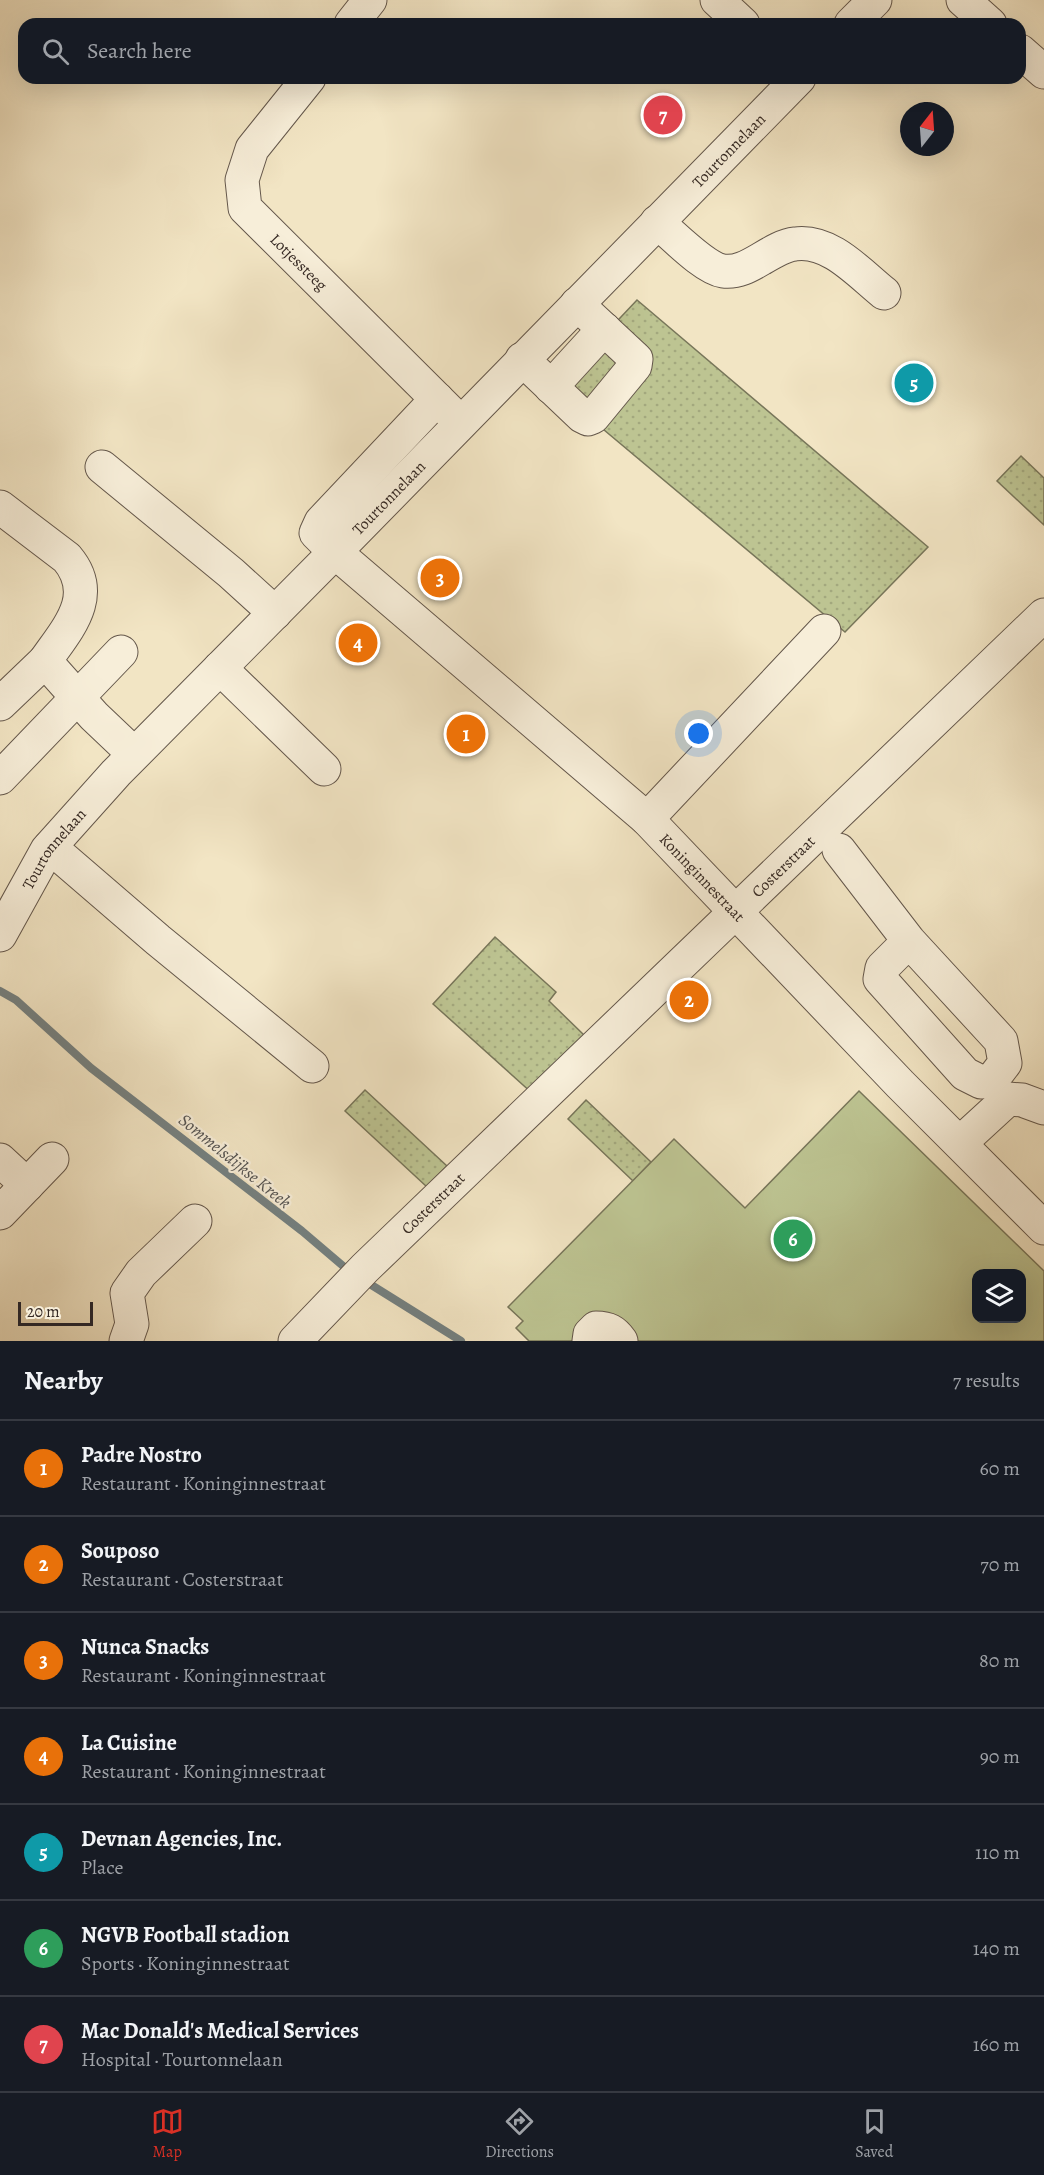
<!DOCTYPE html>
<html lang="en">
<head>
<meta charset="utf-8">
<style>
	:root { --surface:#171b24; --page:#242831; --text:#f1f3f6; --muted:#9ea1a6; --line:#363941; --accent:#d93025 }
	body { margin:0; font-family:Alegreya,serif; background:var(--page); color:var(--text) }
	.controls { position:absolute; right:18px; bottom:18px; display:grid; overflow:hidden; border-radius:12px; box-shadow:0 6px 24px #0002 }
	.controls button { width:54px; height:54px; display:grid; place-items:center; padding:0; border:0; border-bottom:2px solid var(--line); background:var(--surface); color:var(--text); font:30px sans-serif }
	.compass { position:absolute; left:900px; top:102px; width:54px; height:54px; border-radius:50%; background:var(--surface); box-shadow:0 6px 24px #0002; rotate:17deg }
	.scale { position:absolute; left:18px; bottom:15px; width:75px; box-sizing:border-box; padding-left:6px; border:3px solid #342823; border-top:0; font-size:16px; line-height:21px; white-space:nowrap; color:#342823; -webkit-text-stroke:4px #f7eed9; paint-order:stroke }
	.you { position:absolute; left:699px; top:734px; width:21px; height:21px; margin:-15px; border:4px solid #fff; border-radius:50%; background:#1a73e8; box-shadow:0 0 0 9px #1a73e833 }
	.badge { display:grid; place-items:center; width:39px; height:39px; border-radius:50%; background:var(--accent); color:#fff; font-size:20px; font-weight:700 }
	.pin { position:absolute; translate:-50% -50%; border:3px solid #fff; box-shadow:0 2px 6px #0006 }
	.list { margin:0; padding:0; list-style:none }
	h2 { display:flex; justify-content:space-between; align-items:center; height:78px; margin:0; padding:0 24px; font-size:26px }
	h2 small { font-size:20px; font-weight:400; color:var(--muted) }
	.list li { display:grid; grid-template-columns:39px 1fr auto; gap:18px; align-items:center; box-sizing:border-box; height:96px; padding:0 24px; border-top:2px solid var(--line) }
	.list b { display:block; font-size:22px; white-space:nowrap }
	.list p { margin:0; font-size:20px; white-space:nowrap; color:var(--muted) }
	.list em { font-size:20px; font-style:normal; color:var(--muted) }
	.icon { flex:none; width:33px; height:33px; fill:none; stroke:currentColor; stroke-width:2; stroke-linecap:round; stroke-linejoin:round }
	.map { position:relative; flex:none; width:1044px; height:1341px; overflow:hidden }
	.search { position:absolute; background:var(--surface); box-shadow:0 6px 24px #0002; left:18px; right:18px; top:18px; height:66px; display:flex; align-items:center; gap:15px; box-sizing:border-box; padding:0 21px; border-radius:18px; color:var(--muted); font-size:22px }
	.sheet { height:750px; background:var(--surface) }
	nav { display:flex; justify-content:space-around; align-items:center; box-sizing:border-box; height:84px; border-top:2px solid var(--line); background:var(--surface); font-size:16px; color:var(--muted) }
	nav a { display:grid; justify-items:center; gap:3px }
	nav .on { color:var(--accent) }
	.map>svg:first-child { display:block }
	.grass { fill:url(#grass-dots); stroke:#78765a; stroke-width:1.5 }
	.pitch { fill:#bdc492; stroke:#78765a; stroke-width:1.5; fill-rule:evenodd }
	.lines { fill:none; stroke-linecap:round; stroke-linejoin:round }
	.stream { stroke:#758181; stroke-width:8 }
	.minor-casing { stroke:#64574b; stroke-width:35 }
	.minor { stroke:#f7eed9; stroke-width:33 }
	.labels { text-anchor:middle; stroke-width:4.5; stroke-linejoin:round; paint-order:stroke }
	.street-label { font-size:16px; fill:#342823; stroke:#f7eed9 }
	.water-label { font-size:18px; font-style:italic; fill:#555452; stroke:#f7eed9 }
</style>
</head>
<body>
<div class="map">
<svg width="1044" height="1341" viewBox="0 0 1044 1341">
	<defs>
		<pattern id="grass-dots" width="8" height="8" patternUnits="userSpaceOnUse" patternTransform="scale(1.5)"><rect width="8" height="8" fill="#bdc492"/><path d="M2 2h.1M6 6h.1" fill="none" stroke="#a3a87e" stroke-width="1.8" stroke-linecap="round"/></pattern>
	</defs>
	<rect width="100%" height="100%" fill="#f2e5c4"/>
	<filter id="stains"><feTurbulence type="fractalNoise" baseFrequency=".00333" numOctaves="4"/><feColorMatrix values="0 0 0 0 .2 0 0 0 0 .09 0 0 0 0 .02 0 0 0 .5 -.17"/></filter>
	<radialGradient id="worn" r=".72"><stop offset=".6" stop-color="#630" stop-opacity="0"/><stop offset="1" stop-color="#630" stop-opacity=".3"/></radialGradient>
	<!-- grass -->
	<g class="grass">
		<path d="M637 300 928 547 845 632 554 388Z"/>
		<path d="M1021 456 1044 478V525L997 481Z"/>
		<path d="M495 937 556 992 549 1001 585 1036 533 1094 433 1004Z"/>
		<path d="M365 1090 447 1166 427 1187 345 1111Z"/>
		<path d="M586 1100 651 1162 633 1181 568 1119Z"/>
	</g>
	<!-- pitch -->
	<path class="pitch" d="M859 1091 1044 1271V1341H529L516 1328 523 1321 508 1307 674 1139 745 1208ZM976 1274H1022V1318H976Z"/>
	<g class="lines">
		<!-- stream -->
		<g class="stream">
			<path d="M0 991 16 1000 91 1068 302 1231 349 1271"/>
			<path d="M365 1281 461 1341"/>
		</g>
		<!-- minor casing -->
		<g class="minor-casing">
			<g id="minor">
				<path d="M717 0 743 24"/>
				<path d="M963 0 990 24"/>
				<path d="M351 24 370 0"/>
				<path d="M851 24 875 0"/>
				<path d="M1020 51 1044 72"/>
				<path id="s1" d="M309 78 252 149 242 180 245 208 453 415"/>
				<path d="M657 222C673 235 704 268 723 271 737 273 749 266 761 259 771 253 784 245 795 244 830 239 859 273 884 293"/>
				<path d="M522 359 582 416 588 419 593 417 635 366 636 359 577 304"/>
				<path d="M551 387 604 329"/>
				<path id="s2" d="M437 399 321 522 316 533 335 552 647 819 900 1084 1044 1228"/>
				<path d="M102 467 231 573 275 613"/>
				<path d="M0 507 67 558C99 596 67 629 45 661L94 716 134 754"/>
				<path d="M220 668 324 769"/>
				<path d="M0 704 45 661"/>
				<path d="M0 778 121 652"/>
				<path d="M647 819 824 631"/>
				<path d="M50 847 158 940 312 1066"/>
				<path d="M839 850 909 941 1001 1041 1005 1063 992 1080 981 1082 965 1074 880 979 882 968 909 941"/>
				<path id="s3" d="M0 935 47 850 116 773 335 552 799 78"/>
				<path d="M960 1143 1008 1099 1022 1100 1044 1108"/>
				<path d="M0 1160 27 1185"/>
				<path d="M0 1213 52 1159"/>
				<path d="M126 1341 132 1324 127 1293 141 1273 195 1221"/>
				<path id="s4" d="M295 1341 365 1268 1044 615"/>
				<path d="M589 1341 590 1334 596 1328C608 1328 614 1331 621 1341"/>
			</g>
		</g>
		<!-- minor -->
		<use href="#minor" class="minor"/>
	</g>
	<g class="labels">
		<!-- street labels -->
		<g class="street-label">
			<text dy="6" stroke="none"><textPath href="#s3" startOffset="1074">Tourtonnelaan</textPath></text>
			<text dy="6" stroke="none"><textPath href="#s1" startOffset="228">Lotjessteeg</textPath></text>
			<text dy="6" stroke="none"><textPath href="#s3" startOffset="588">Tourtonnelaan</textPath></text>
			<text dy="6" stroke="none"><textPath href="#s3" startOffset="102">Tourtonnelaan</textPath></text>
			<text dy="6" stroke="none"><textPath href="#s4" startOffset="681">Costerstraat</textPath></text>
			<text dy="6" stroke="none"><textPath href="#s2" startOffset="699">Koninginnestraat</textPath></text>
			<text dy="6" stroke="none"><textPath href="#s4" startOffset="195">Costerstraat</textPath></text>
		</g>
		<!-- water labels -->
		<g class="water-label">
			<text transform="translate(235 1161) rotate(39)" y="6">Sommelsdijkse Kreek</text>
		</g>
	</g>
	<rect width="100%" height="100%" filter="url(#stains)"/>
	<rect width="100%" height="100%" fill="url(#worn)"/>
</svg>
<div class="controls">
<button><svg class="icon" aria-label="layers" viewBox="0 0 24 24"><path d="M12 4l9 5-9 5-9-5zM3 14l9 5 9-5"/></svg></button>
</div>
<svg class="compass" viewBox="-18 -18 36 36"><path d="M0-13l5 13h-10z" fill="#e53935"/><path d="M0 13l5-13h-10z" fill="#9ea1a6"/></svg>
<div class="scale">20 m</div>
<div class="you"></div>
<div class="pin badge" style="left:466px;top:734px;background:#e8710a">1</div>
<div class="pin badge" style="left:689px;top:1000px;background:#e8710a">2</div>
<div class="pin badge" style="left:440px;top:578px;background:#e8710a">3</div>
<div class="pin badge" style="left:358px;top:643px;background:#e8710a">4</div>
<div class="pin badge" style="left:914px;top:383px;background:#0f9aa8">5</div>
<div class="pin badge" style="left:793px;top:1239px;background:#2e9e5b">6</div>
<div class="pin badge" style="left:663px;top:115px;background:#e0444e">7</div>
<div class="search"><svg class="icon" aria-label="search" viewBox="0 0 24 24"><circle cx="10" cy="10" r="6"/><path d="M15 15l6 6"/></svg>Search here</div>
</div>
<section class="sheet">
<h2>Nearby<small>7 results</small></h2>
<ul class="list">
<li><span class="badge" style="background:#e8710a">1</span><div><b>Padre Nostro</b><p>Restaurant · Koninginnestraat</p></div><em>60 m</em></li>
<li><span class="badge" style="background:#e8710a">2</span><div><b>Souposo</b><p>Restaurant · Costerstraat</p></div><em>70 m</em></li>
<li><span class="badge" style="background:#e8710a">3</span><div><b>Nunca Snacks</b><p>Restaurant · Koninginnestraat</p></div><em>80 m</em></li>
<li><span class="badge" style="background:#e8710a">4</span><div><b>La Cuisine</b><p>Restaurant · Koninginnestraat</p></div><em>90 m</em></li>
<li><span class="badge" style="background:#0f9aa8">5</span><div><b>Devnan Agencies, Inc.</b><p>Place</p></div><em>110 m</em></li>
<li><span class="badge" style="background:#2e9e5b">6</span><div><b>NGVB Football stadion</b><p>Sports · Koninginnestraat</p></div><em>140 m</em></li>
<li><span class="badge" style="background:#e0444e">7</span><div><b>Mac Donald's Medical Services</b><p>Hospital · Tourtonnelaan</p></div><em>160 m</em></li>
</ul>
</section>
<nav>
<a class="on"><svg class="icon" aria-label="map" viewBox="0 0 24 24"><path d="M3 6l6-2 6 2 6-2v14l-6 2-6-2-6 2zM9 4v14M15 6v14"/></svg>Map</a>
<a><svg class="icon" aria-label="directions" viewBox="0 0 24 24"><path d="M12 3l9 9-9 9-9-9zM9 14v-3h6M13 9l2 2-2 2"/></svg>Directions</a>
<a><svg class="icon" aria-label="saved" viewBox="0 0 24 24"><path d="M7 4h10v16l-5-4-5 4z"/></svg>Saved</a>
</nav>
</body>
</html>
